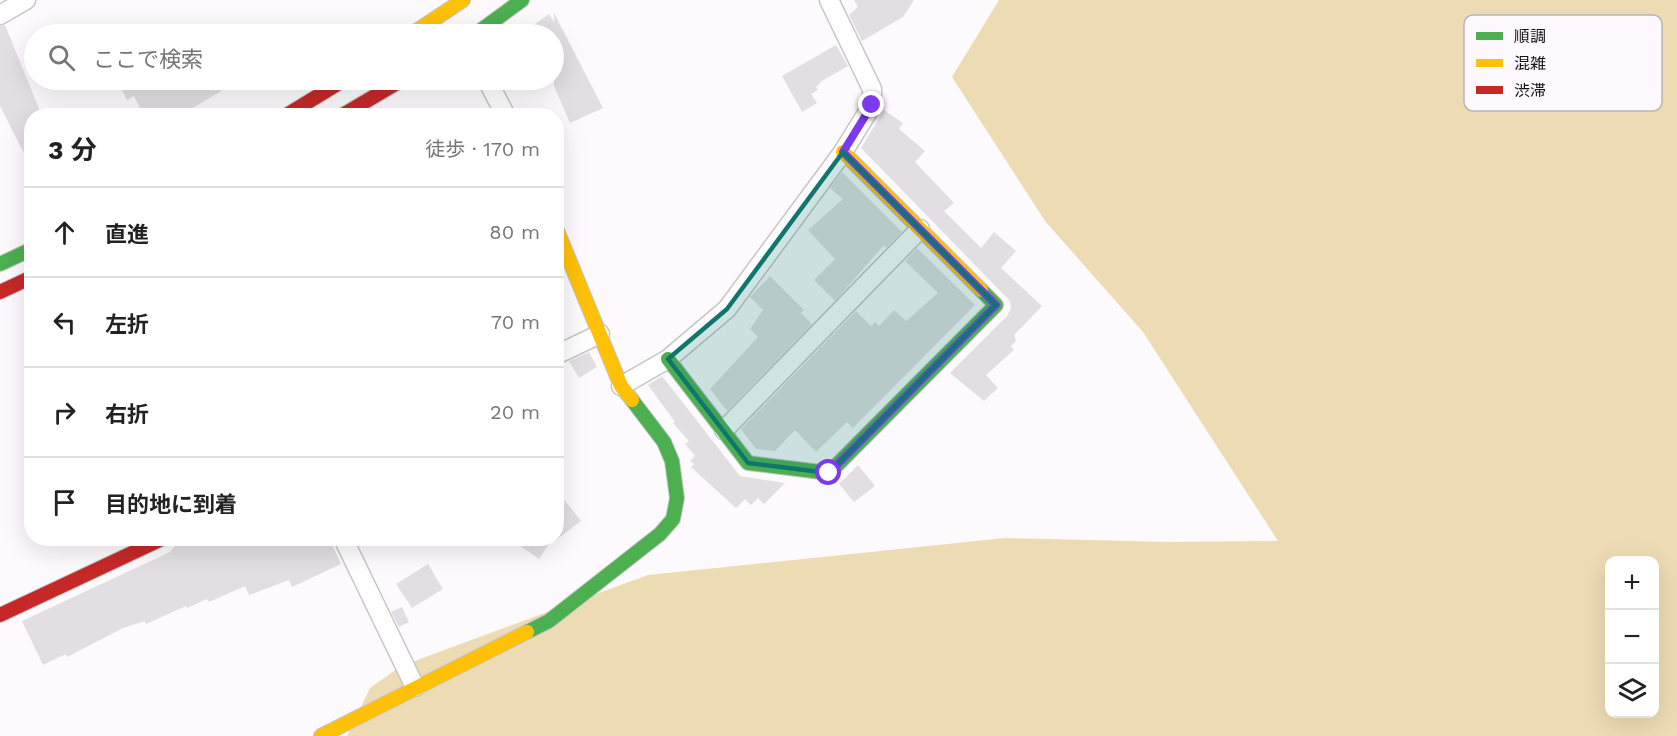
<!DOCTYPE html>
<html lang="ja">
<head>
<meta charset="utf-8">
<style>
	:root { --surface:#fff; --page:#f2f2f2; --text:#222; --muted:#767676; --line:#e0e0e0 }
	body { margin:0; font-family:"Work Sans","Noto Sans JP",sans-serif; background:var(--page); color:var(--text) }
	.controls { position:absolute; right:18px; bottom:18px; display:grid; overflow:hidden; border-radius:12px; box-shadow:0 6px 24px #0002 }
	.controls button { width:54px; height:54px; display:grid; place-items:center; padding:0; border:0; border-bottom:2px solid var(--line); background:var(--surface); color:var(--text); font:30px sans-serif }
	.stop { position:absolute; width:18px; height:18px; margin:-14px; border:4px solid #7c3aed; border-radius:50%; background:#fff }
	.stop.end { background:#7c3aed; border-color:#fff; box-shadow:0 2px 6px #0008 }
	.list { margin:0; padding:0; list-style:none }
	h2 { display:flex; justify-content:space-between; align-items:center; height:78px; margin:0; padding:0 24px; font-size:26px }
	h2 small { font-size:20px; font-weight:400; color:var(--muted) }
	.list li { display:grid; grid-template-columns:39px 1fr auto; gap:18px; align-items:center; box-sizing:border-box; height:90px; padding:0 24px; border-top:2px solid var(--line) }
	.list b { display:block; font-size:22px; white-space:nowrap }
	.list em { font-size:20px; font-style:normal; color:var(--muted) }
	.icon { flex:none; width:33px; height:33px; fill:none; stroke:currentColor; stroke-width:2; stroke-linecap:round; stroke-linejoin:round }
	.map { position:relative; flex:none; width:1677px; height:736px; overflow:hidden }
	.search { position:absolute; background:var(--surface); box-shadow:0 6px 24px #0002; left:24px; top:24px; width:540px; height:66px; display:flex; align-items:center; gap:15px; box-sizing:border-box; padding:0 21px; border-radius:33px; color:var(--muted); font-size:22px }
	.panel { position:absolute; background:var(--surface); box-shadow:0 6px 24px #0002; left:24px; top:108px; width:540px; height:438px; border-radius:24px }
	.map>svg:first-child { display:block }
	.forest { fill:#eddcb3; fill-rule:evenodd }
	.building { fill:#e1dfe2 }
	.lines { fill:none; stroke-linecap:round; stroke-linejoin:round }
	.street-casing { stroke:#c7c5c7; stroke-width:21 }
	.fast-casing { stroke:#c7c5c7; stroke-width:16 }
	.slow-casing { stroke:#c7c5c7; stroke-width:16 }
	.jam-casing { stroke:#c7c5c7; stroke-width:16 }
	.street { stroke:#fffeff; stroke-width:18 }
	.fast { stroke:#4caf50; stroke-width:14 }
	.slow { stroke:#ffc107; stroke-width:14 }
	.jam { stroke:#c62828; stroke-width:14 }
	.route { stroke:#7c3aed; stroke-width:8 }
	.marked { fill:#0f766e; fill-opacity:0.2; stroke:#0f766e; stroke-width:4.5; stroke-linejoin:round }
	.key { fill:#fdf9fe; stroke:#b7b4b8; stroke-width:1.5 }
	.key-label { font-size:16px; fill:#141215 }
</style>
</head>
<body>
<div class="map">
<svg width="1677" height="736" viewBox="0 0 1677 736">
	<rect width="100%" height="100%" fill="#fcfafd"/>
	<!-- forest -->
	<path class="forest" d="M999 0H1677V736H347L370 688 401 666 648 575 1005 538 1169 542 1278 541 1143 332 1045 221 952 77ZM1610 560H1654V714H1610Z"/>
	<!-- building -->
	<g class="building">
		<path d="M854 0H914L903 17 862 41 849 15 858 7Z"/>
		<path d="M554 13 603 108 570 123 554 86V34H521L549 14 554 22Z"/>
		<path d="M5 25 42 116H32V169L0 106V26Z"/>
		<path d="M836 45 848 66 822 81 816 87 818 90 811 94 817 103 802 112 782 76Z"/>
		<path d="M117 80H215L221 91 180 116H144L134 96 127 100Z"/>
		<path d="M884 110 903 123 899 129 925 151 915 162 954 203 944 211 981 248 994 232 1016 251 1001 268 1042 306 1014 335 1016 341 1011 346 1014 350 986 375 998 388 984 401 950 373 1007 316 1011 308 1010 301 861 148Z"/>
		<path d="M842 172 902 232 886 248 884 245 835 301 814 280 835 259 808 230 843 199 830 188Z"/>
		<path d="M917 248 975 305 853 428 847 422 816 452 795 430 775 451 756 449 741 429 856 311 871 326 875 322 879 326 894 310 906 321 938 293 905 261Z"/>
		<path d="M770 276 804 310 801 313 812 324 727 411 710 389 758 337 750 329 763 310 750 297Z"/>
		<path d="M589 352 597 367 579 378 569 361Z"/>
		<path d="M662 376 740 476 785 483 764 504 758 498 751 505 745 499 736 508 691 467 694 464 690 461 695 456 685 444 689 441 673 423 675 422 648 385Z"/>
		<path d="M858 465 875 486 854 502 839 484Z"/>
		<path d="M556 489 581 521 556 540Z"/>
		<path d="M187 538H329L341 564 292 587 289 580 249 595 245 586 209 602 207 599 187 608 186 606 146 624 145 621 123 628 67 657 66 654 43 665 22 621 170 552 178 542Z"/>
		<path d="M509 538H553L539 559Z"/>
		<path d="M428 564 443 589 412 608 396 584Z"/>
		<path d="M402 607 409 622 399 627 391 612Z"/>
	</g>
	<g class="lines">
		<!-- street casing -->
		<g class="street-casing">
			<g id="street">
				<path d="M0 15 26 0"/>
				<path d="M487 80 506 116"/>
				<path d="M556 355 600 334"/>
				<path d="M621 386 668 359 727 309 843 152 872 105V89L829 0"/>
				<path d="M724 430 920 229"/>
				<path d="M343 538 415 687"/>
			</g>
		</g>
		<!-- fast casing -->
		<g class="fast-casing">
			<g id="fast">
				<path d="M476 34 522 0"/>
				<path d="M0 264 32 249"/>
				<path d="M668 359 748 463 829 473 996 305 981 290"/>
				<path d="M527 632 549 621 660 534 673 519 677 498 672 461 664 442 632 400"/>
			</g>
		</g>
		<!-- slow casing -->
		<g class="slow-casing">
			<g id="slow">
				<path d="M412 34 463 0"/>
				<path d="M843 152 981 290"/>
				<path d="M556 228 621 386 632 400"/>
				<path d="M321 736 527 632"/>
			</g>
		</g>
		<!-- jam casing -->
		<g class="jam-casing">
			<g id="jam">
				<path d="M285 116 344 80"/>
				<path d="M341 116 402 80"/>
				<path d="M0 292 32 277"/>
				<path d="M0 615 164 538"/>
			</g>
		</g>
		<!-- street -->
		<use href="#street" class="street"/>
		<!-- fast -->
		<use href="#fast" class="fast"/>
		<!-- slow -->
		<use href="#slow" class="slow"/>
		<!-- jam -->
		<use href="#jam" class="jam"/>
	</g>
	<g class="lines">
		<!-- route -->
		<path class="route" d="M829 473 996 305 843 152 872 105"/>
	</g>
	<!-- marked area -->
	<path class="marked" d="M843 152 996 305 829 473 748 463 668 359 727 309Z"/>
	<!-- legend -->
	<rect x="1464" y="15" width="198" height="96" rx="9" class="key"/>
	<rect x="1476" y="32" width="27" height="8" fill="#4caf50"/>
	<rect x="1476" y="59" width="27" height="8" fill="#ffc107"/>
	<rect x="1476" y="86" width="27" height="8" fill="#c62828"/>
	<g class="key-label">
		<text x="1514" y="42">順調</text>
		<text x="1514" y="69">混雑</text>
		<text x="1514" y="96">渋滞</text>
	</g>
</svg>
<div class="controls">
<button>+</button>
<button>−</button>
<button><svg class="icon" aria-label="layers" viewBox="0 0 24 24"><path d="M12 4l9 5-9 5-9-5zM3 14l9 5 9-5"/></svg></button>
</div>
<div class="stop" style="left:829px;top:473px"></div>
<div class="stop end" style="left:872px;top:105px"></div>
<div class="search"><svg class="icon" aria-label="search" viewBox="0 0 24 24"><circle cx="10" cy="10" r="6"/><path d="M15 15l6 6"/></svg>ここで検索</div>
<section class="panel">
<h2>3 分<small>徒歩 · 170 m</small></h2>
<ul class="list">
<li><svg class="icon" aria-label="ahead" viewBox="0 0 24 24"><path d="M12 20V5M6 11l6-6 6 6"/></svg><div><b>直進</b></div><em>80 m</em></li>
<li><svg class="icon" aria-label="left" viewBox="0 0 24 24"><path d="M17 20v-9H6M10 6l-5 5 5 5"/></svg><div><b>左折</b></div><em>70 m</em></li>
<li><svg class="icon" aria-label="right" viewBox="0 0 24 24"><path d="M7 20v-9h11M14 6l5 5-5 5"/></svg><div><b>右折</b></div><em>20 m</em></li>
<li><svg class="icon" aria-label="arrive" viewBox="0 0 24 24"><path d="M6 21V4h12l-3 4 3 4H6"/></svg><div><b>目的地に到着</b></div></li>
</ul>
</section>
</div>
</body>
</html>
